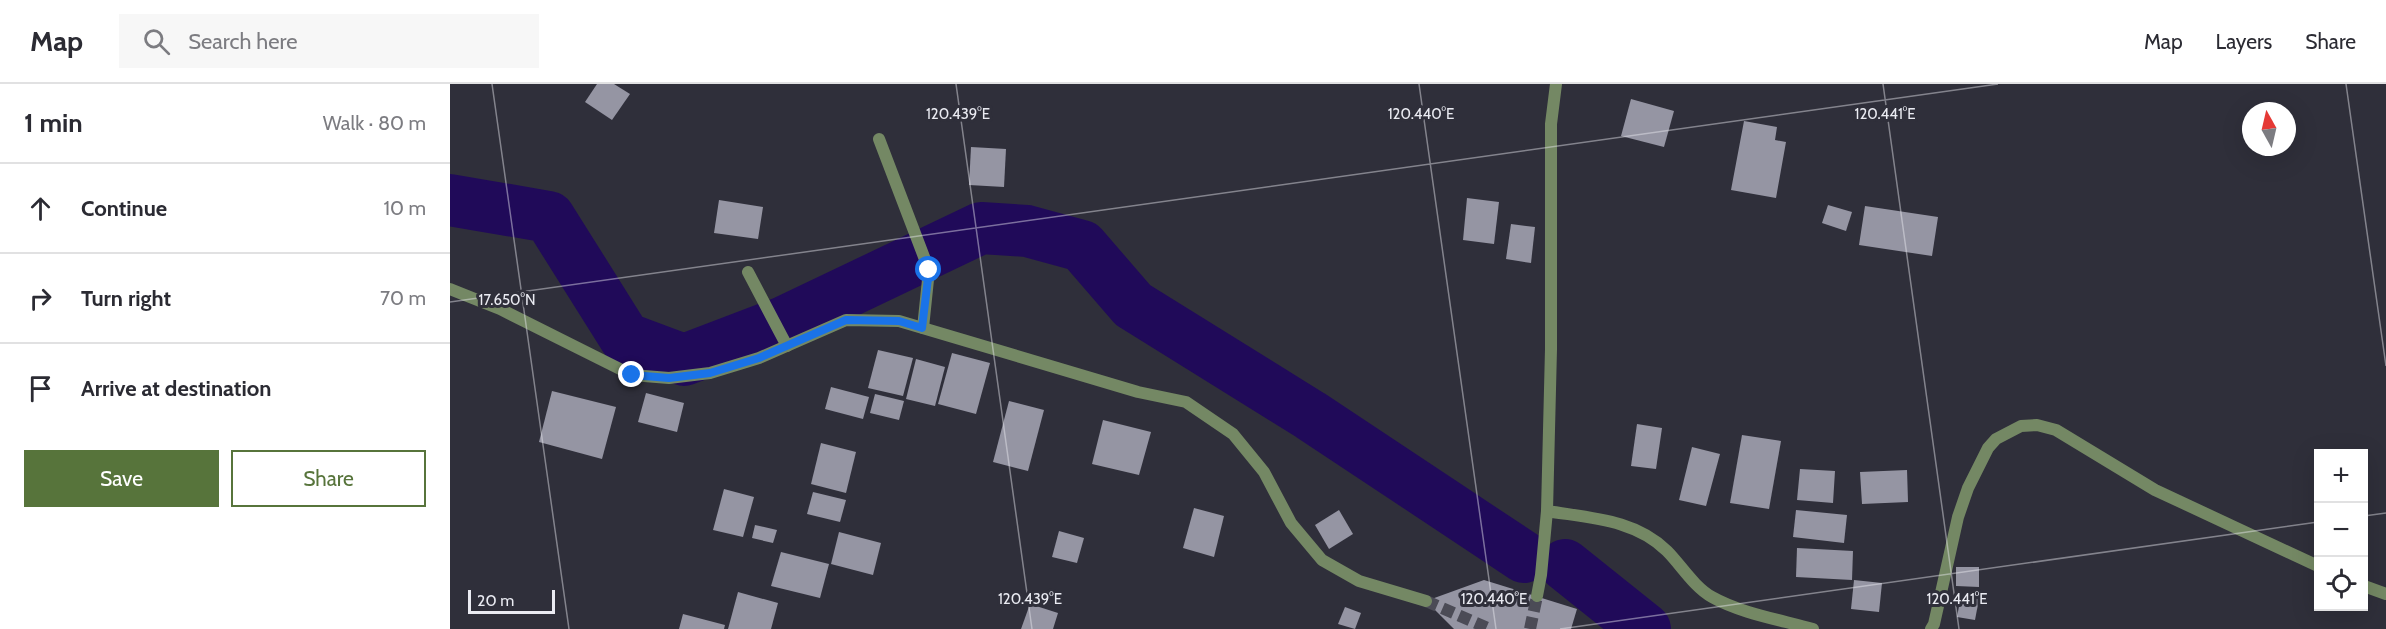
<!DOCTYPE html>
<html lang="en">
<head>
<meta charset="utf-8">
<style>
	:root { --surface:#fff; --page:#f7f7f7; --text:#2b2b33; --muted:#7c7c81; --line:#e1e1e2; --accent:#57743b }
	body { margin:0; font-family:Cabin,sans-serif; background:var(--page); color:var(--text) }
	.controls { position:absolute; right:18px; bottom:18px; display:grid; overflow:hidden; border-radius:0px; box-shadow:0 6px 24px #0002 }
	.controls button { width:54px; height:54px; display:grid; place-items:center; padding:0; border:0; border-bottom:2px solid var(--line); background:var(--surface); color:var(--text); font:30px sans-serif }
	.compass { position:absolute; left:1792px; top:18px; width:54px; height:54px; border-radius:50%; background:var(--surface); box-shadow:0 6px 24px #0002; rotate:352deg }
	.scale { position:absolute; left:18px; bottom:15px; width:87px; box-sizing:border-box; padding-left:6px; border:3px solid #eaebf2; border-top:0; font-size:16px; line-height:21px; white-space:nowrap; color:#eaebf2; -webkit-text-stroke:4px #2f2f3a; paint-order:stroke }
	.stop { position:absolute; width:18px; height:18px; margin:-14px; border:4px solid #1a73e8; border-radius:50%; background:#fff }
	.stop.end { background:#1a73e8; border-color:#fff; box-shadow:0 2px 6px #0008 }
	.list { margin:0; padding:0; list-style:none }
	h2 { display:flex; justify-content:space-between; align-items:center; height:78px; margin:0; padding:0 24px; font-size:26px }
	h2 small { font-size:20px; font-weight:400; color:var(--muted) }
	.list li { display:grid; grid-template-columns:39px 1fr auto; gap:18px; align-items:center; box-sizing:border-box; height:90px; padding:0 24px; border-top:2px solid var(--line) }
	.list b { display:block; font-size:22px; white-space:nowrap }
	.list em { font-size:20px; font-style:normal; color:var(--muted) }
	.actions { display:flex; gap:12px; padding:18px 24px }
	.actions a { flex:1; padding:14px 0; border:2px solid var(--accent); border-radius:0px; text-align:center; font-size:21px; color:var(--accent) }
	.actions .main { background:var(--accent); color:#fff }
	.icon { flex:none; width:33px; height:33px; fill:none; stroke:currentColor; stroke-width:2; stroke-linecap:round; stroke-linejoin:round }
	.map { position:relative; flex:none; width:1936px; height:545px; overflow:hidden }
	header { display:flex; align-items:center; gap:36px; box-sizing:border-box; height:84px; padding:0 30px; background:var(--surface); border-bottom:2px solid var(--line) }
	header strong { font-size:28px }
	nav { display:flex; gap:33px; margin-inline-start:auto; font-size:21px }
	.search { width:420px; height:54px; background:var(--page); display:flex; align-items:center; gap:15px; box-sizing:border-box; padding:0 21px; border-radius:0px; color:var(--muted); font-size:22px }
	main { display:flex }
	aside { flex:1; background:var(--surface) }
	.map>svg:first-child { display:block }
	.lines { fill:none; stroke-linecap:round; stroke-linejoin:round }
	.river { stroke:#200a59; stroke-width:52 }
	.building { fill:#9595a3 }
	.minor-tunnel { stroke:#4b4b56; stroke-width:12; stroke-dasharray:12 6; stroke-linecap:butt }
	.tertiary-tunnel { stroke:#4b4b56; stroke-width:12; stroke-dasharray:12 6; stroke-linecap:butt }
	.service { stroke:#748864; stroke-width:12 }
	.minor { stroke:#748864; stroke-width:12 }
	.tertiary { stroke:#748864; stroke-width:12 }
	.route { stroke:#1a73e8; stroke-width:8 }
	.ticks { fill:none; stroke:#eaebf2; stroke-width:1.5; stroke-opacity:0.45 }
	.ticks-label { font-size:15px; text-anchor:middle; fill:#eaebf2; stroke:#2f2f3a; stroke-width:6; stroke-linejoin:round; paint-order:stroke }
</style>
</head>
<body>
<header>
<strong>Map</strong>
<div class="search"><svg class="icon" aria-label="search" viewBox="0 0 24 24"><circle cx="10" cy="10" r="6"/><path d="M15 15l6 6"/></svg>Search here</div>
<nav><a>Map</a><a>Layers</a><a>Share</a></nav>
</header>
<main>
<aside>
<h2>1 min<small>Walk · 80 m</small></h2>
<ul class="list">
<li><svg class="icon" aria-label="ahead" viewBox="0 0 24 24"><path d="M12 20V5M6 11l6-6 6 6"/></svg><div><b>Continue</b></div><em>10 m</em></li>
<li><svg class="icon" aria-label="right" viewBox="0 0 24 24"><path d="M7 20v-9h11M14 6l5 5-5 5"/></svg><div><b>Turn right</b></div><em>70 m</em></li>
<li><svg class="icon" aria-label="arrive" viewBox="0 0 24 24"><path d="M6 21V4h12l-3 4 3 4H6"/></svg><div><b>Arrive at destination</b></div></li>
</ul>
<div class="actions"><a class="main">Save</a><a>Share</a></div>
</aside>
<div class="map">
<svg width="1936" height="545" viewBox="0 0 1936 545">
	<rect width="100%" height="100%" fill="#2f2f3a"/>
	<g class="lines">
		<!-- river -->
		<g class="river">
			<path d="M0 116 99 133 175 254 234 276 334 238 531 144 577 147 632 162 683 221 860 331 1074 473"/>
			<path d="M1115 481 1195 545"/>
		</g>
	</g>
	<!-- building -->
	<g class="building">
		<path d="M147 0H164L180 10 162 36 135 18Z"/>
		<path d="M1181 15 1224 27 1214 63 1171 52Z"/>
		<path d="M1294 37 1327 43 1325 56 1336 58 1326 114 1281 106Z"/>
		<path d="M521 63 556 65 554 103 519 101Z"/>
		<path d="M1017 114 1049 118 1044 160 1013 156Z"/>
		<path d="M269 116 313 123 308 155 264 149Z"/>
		<path d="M1378 121 1402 128 1396 147 1372 139Z"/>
		<path d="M1415 122 1488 133 1482 172 1409 161Z"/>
		<path d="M1061 140 1085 143 1081 179 1056 175Z"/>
		<path d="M428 266 463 274 453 312 418 304Z"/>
		<path d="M502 269 540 279 526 330 488 320Z"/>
		<path d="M466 275 495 283 485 322 456 315Z"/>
		<path d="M381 303 419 313 413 335 375 325Z"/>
		<path d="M102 307 166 323 152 375 89 358Z"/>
		<path d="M196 309 234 319 227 348 188 338Z"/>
		<path d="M425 310 454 317 449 336 420 329Z"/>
		<path d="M559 317 594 326 578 387 543 378Z"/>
		<path d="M653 336 701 348 689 391 642 380Z"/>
		<path d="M1187 340 1212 344 1206 385 1181 382Z"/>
		<path d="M1292 351 1331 357 1319 425 1280 419Z"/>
		<path d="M371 359 406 368 396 409 361 400Z"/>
		<path d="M1242 363 1270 370 1256 422 1229 416Z"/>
		<path d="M1350 385 1385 387 1383 419 1347 416Z"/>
		<path d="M1457 386 1458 418 1412 420 1410 388Z"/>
		<path d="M274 405 304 413 293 453 263 446Z"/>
		<path d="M363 408 396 416 390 438 357 430Z"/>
		<path d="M744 424 774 432 764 473 733 464Z"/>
		<path d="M889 426 903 450 879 465 865 441Z"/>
		<path d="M1346 426 1397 431 1394 459 1343 453Z"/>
		<path d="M305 441 327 446 323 459 302 454Z"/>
		<path d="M609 447 634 454 627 479 602 473Z"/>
		<path d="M389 448 431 459 423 491 381 480Z"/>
		<path d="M1347 464 1403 467 1402 496 1346 493Z"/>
		<path d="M331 468 379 480 370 514 321 502Z"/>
		<path d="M1506 483H1529V503L1506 502Z"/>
		<path d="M1034 496 1127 525 1121 545H1004L976 517Z"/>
		<path d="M1404 496 1432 499 1429 528 1401 525Z"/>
		<path d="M288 508 328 519 321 545H278Z"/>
		<path d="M1511 512 1529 515 1525 536 1507 533Z"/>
		<path d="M580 520 608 529 603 545H571Z"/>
		<path d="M895 523 911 529 905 545 888 540Z"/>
		<path d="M233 530 275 541 274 545H229Z"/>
	</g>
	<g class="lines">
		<!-- minor-tunnel -->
		<path class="minor-tunnel" d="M1080 545 1087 512"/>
		<!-- tertiary-tunnel -->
		<path class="tertiary-tunnel" d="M976 517 1040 545"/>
		<!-- service -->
		<g class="service">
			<path d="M429 55 479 186 473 244"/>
			<path d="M298 188 337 262"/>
		</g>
		<!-- minor -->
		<g class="minor">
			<path d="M1097 427C1139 434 1185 435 1217 467 1231 481 1244 503 1262 513 1290 529 1331 536 1363 545"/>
			<path d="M1914 502 1936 510"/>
			<path d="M1087 512 1091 491 1097 427 1101 265V40L1106 0"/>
			<path d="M1481 545 1484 540 1508 433 1518 404 1538 364 1546 355 1571 342 1587 341 1606 346 1705 406 1868 482"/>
		</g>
		<!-- tertiary -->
		<path class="tertiary" d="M0 205 50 225 182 291 219 294 260 289 309 274 396 236 449 237 688 308 736 318 783 350 814 388 841 439 872 476 909 497 976 517"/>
	</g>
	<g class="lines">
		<!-- route -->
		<path class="route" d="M182 291 219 294 260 289 309 274 396 236 449 237 472 244 479 186"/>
	</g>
	<!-- ticks -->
	<path class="ticks" d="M42 0 119 545M506 0 582 545M969 0 1046 545M1433 0 1509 545M1896 0 1936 282M0 218 1548 0M1914 432 1936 429M1110 545 1868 438"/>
	<g class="ticks-label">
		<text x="508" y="35">120.439°E</text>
		<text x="971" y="35">120.440°E</text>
		<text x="1435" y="35">120.441°E</text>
		<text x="57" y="221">17.650°N</text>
		<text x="580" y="520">120.439°E</text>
		<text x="1044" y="520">120.440°E</text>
		<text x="1507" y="520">120.441°E</text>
	</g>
</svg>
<div class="controls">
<button>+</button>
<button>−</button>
<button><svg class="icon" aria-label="locate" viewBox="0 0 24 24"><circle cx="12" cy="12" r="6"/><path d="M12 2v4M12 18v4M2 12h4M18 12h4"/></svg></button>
</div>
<svg class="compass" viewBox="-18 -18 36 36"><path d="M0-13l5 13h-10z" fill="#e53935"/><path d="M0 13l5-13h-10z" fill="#7c7c81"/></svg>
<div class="scale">20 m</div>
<div class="stop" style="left:479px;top:186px"></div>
<div class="stop end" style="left:182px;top:291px"></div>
</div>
</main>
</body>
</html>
